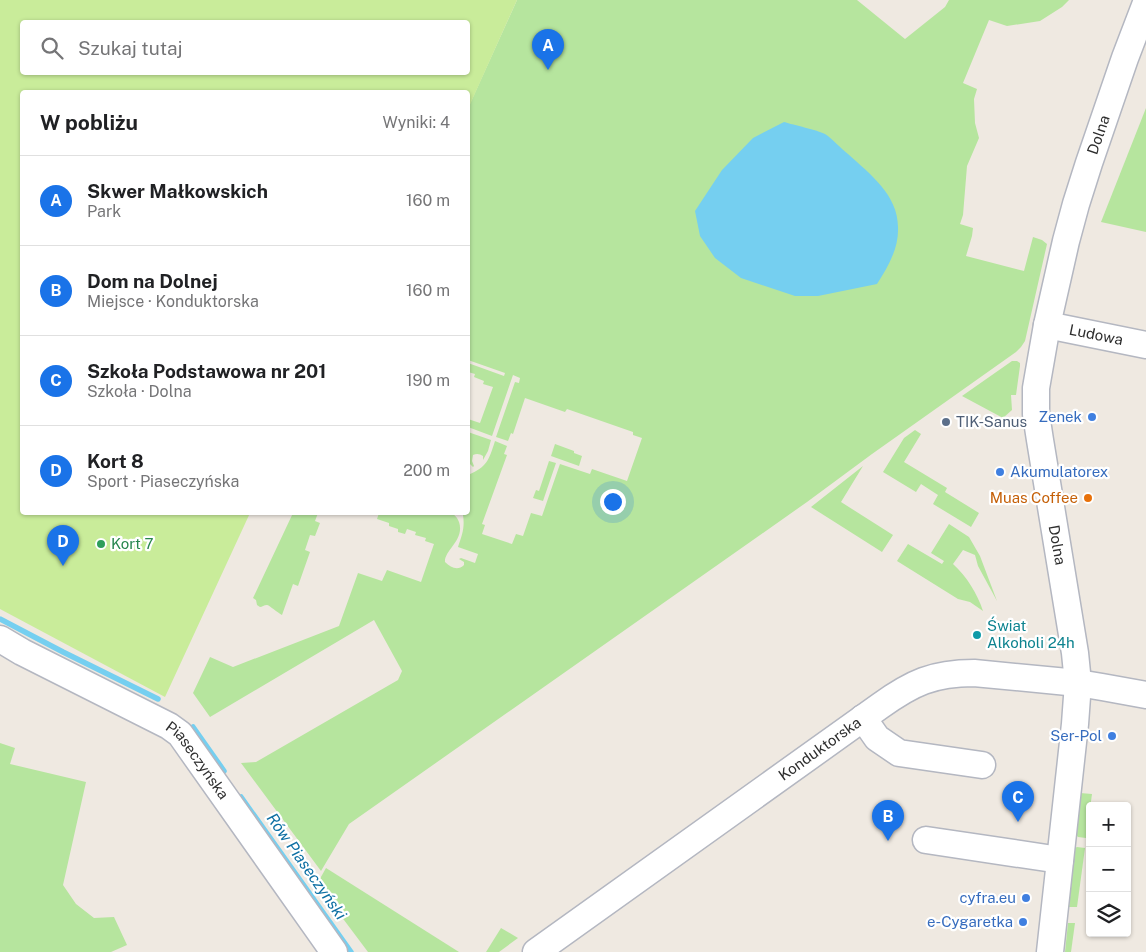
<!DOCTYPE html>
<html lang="pl">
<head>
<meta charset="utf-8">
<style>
	:root { --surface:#fff; --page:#f2f2f2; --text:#202124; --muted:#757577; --line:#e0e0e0; --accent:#1a73e8 }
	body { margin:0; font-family:"Public Sans",sans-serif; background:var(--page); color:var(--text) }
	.controls { position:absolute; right:15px; bottom:15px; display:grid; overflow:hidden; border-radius:5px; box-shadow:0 1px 4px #0004 }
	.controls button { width:45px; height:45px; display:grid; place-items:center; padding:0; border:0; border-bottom:1px solid var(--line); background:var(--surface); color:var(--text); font:25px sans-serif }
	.you { position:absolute; left:612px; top:501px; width:18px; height:18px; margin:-12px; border:4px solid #fff; border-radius:50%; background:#1a73e8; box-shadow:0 0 0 8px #1a73e833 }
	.badge { display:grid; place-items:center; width:32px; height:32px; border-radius:50%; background:var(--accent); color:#fff; font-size:16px; font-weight:700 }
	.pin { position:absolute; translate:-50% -41px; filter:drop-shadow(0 1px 2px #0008) }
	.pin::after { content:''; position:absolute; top:26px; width:18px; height:15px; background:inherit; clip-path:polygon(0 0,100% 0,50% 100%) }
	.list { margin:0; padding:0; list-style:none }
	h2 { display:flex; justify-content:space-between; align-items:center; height:65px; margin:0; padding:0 20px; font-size:21px }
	h2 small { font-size:16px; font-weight:400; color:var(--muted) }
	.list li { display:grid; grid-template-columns:32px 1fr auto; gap:15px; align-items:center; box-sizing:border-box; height:90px; padding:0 20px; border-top:1px solid var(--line) }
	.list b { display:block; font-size:19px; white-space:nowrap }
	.list p { margin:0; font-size:16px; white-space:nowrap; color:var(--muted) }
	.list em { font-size:16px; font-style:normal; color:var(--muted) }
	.icon { flex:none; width:28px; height:28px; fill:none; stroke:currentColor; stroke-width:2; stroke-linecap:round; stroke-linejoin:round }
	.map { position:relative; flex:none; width:1146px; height:952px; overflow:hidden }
	.search { position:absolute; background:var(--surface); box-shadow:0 1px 4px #0004; left:20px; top:20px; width:450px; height:55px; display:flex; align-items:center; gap:12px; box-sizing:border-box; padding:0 18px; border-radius:5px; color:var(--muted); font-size:19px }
	.panel { position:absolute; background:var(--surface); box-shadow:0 1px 4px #0004; left:20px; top:90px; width:450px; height:425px; border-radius:5px }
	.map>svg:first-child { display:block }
	.green { fill:#b6e59e }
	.pitch { fill:#c9ec9a; fill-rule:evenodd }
	.water { fill:#75cff0 }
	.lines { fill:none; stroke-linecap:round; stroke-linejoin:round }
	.stream { stroke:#75cff0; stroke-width:5.5 }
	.minor-casing { stroke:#b4b7c1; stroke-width:29 }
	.minor { stroke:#fff; stroke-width:26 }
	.shop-dot { fill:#3f7fe0; stroke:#fff; stroke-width:2 }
	.service-dot { fill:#5c6f8a; stroke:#fff; stroke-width:2 }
	.food-dot { fill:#e8710a; stroke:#fff; stroke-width:2 }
	.leisure-dot { fill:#2e9e5b; stroke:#fff; stroke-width:2 }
	.culture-dot { fill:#0f9aa8; stroke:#fff; stroke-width:2 }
	.labels { text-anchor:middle; stroke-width:4.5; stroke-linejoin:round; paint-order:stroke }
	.street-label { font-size:15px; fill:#2e2e2e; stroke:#fff }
	.shop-label { font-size:15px; fill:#366cbe; stroke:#fff; text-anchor:end }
	.service-label { font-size:15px; fill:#4e5e75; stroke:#fff; text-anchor:start }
	.food-label { font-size:15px; fill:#c56008; stroke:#fff; text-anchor:end }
	.leisure-label { font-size:15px; fill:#27864d; stroke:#fff; text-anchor:start }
	.culture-label { font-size:15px; fill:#0d838f; stroke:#fff; text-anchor:start }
	.water-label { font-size:16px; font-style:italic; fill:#0d6fa3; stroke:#fff }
</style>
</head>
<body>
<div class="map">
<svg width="1146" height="952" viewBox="0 0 1146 952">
	<rect width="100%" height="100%" fill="#efe9e1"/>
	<!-- green -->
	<g class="green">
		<path d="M517 0H857L905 39 945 7 949 0H1069L1062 7 1040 21 1007 26 989 20 963 83 977 89 974 99 975 123 979 138 967 166 963 215 960 224 973 228 972 236 966 256 1024 271 1033 237 1042 240 1047 244 1025 341 1021 347 1016 352 872 454 807 502 349 824 321 871 241 763 256 762 398 680 402 671 374 620 210 717 193 693 210 657 233 667 339 626 358 573 382 581 387 570 421 582 434 544 425 541 426 538 415 535 416 532 407 529 405 534 398 532V529L389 526V523L377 519 379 513 426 512C434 514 443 511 451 513 455 515 457 517 459 522 465 540 444 550 445 562 451 568 458 571 464 565V562L459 559 461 558 475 563 478 554 458 547C462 535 465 528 463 515H466L469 506 468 505V475C487 467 489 460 495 441L507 446 504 454 507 455 482 524 485 525 482 534 512 544 516 534 523 536 531 513 542 516 560 464 590 474 592 469 627 481 642 438 633 435V432L567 409 565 412 525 398 513 434 511 433 508 441 496 437 515 382 519 383 520 378 513 375 492 436 468 427V419L480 423 493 387 483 384 484 381 474 377 475 374 468 372V363L504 376 505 373 468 360V106H469Z"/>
		<path d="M1146 108V232L1101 222Z"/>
		<path d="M1012 361H1017L1020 363V366L1016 395H1011L1012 410 1003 418 962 396Z"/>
		<path d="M915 430 921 434 904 462 947 488 945 492 979 513 971 527 933 504 938 495 921 484 916 492 883 472 904 438Z"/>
		<path d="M468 432 491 440 488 451 483 460V456C480 454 477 453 473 455L472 461 474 466 473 467 468 462Z"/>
		<path d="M555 444 574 451V453L582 456 579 466 551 456Z"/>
		<path d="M549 461 556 463 543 501 533 498 536 490 539 491Z"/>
		<path d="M863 466 841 502 893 535 882 552 811 507Z"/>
		<path d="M293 513H318L315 521 320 523 315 536 310 535 305 550 310 552 298 586 293 584 282 615C278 613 269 605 267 605 264 605 262 607 260 607L257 605 256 600 253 598Z"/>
		<path d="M949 524 969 537 980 556 997 601 978 566 975 555 963 550 953 564C967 577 977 593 983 611L970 602 958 599 897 561 908 544 942 564 944 561 931 553Z"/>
		<path d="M0 743 15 748 10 764 86 782 63 885 76 904 94 918 114 917 127 945 111 952H0Z"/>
		<path d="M1080 793 1092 794 1086 838 1078 837 1076 835Z"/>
		<path d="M1077 847 1085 848 1077 907H1069L1075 848Z"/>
		<path d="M326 868 459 952H368L317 884Z"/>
		<path d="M1068 923H1075L1071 952H1065Z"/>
		<path d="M501 928 518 938 499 952H486Z"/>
	</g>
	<!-- pitch -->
	<path class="pitch" d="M0 0H517L468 109V92H22V512L250 513 165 697 0 609ZM22 22H468V72H22Z"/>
	<!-- water -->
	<path class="water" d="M784 122C794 125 817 130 825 134 833 139 840 148 848 154 870 174 898 195 898 227 899 248 888 267 877 284L818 296H795L741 278 715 258 700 236 695 211 722 170 753 138Z"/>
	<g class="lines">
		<!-- stream -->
		<g class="stream">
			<path d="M0 619 63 652 158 699"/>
			<path d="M193 727 224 771"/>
			<path d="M241 797 351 952"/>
		</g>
		<!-- minor casing -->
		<g class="minor-casing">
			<g id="minor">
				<path id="s1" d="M1047 325 1146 345"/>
				<path id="s2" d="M0 639 22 652 169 726 180 734 334 952"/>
				<path d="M863 718 877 738 899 753 982 765"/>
				<path d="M926 840 1060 860"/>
				<path id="s3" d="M536 952 880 706C912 683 933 673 974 673L1078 683 1102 687 1146 695"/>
				<path id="s4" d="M1050 952 1075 724 1078 683 1075 653 1040 440 1036 414V388L1047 325 1066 241 1076 204 1089 163 1125 58 1146 3"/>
			</g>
		</g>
		<!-- minor -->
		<use href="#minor" class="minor"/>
	</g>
	<!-- markers -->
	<g class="shop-dot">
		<circle cx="1092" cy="417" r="5"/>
		<circle cx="1000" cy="472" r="5"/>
		<circle cx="1112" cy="736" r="5"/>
		<circle cx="1026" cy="898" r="5"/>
		<circle cx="1023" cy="922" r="5"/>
	</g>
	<circle class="service-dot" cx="946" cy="422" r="5"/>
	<circle class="food-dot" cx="1088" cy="498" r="5"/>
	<circle class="leisure-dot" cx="101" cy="544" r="5"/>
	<circle class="culture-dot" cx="977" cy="635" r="5"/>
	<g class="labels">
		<!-- street labels -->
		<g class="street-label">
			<text dy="5" stroke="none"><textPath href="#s4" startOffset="830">Dolna</textPath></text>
			<text dy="5" stroke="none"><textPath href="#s1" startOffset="50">Ludowa</textPath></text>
			<text transform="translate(1057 545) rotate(80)" y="5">Dolna</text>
			<text dy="5" stroke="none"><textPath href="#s3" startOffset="349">Konduktorska</textPath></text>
			<text dy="5" stroke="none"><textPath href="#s2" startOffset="235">Piaseczyńska</textPath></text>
		</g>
		<!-- shop labels -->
		<g class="shop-label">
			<text x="1082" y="422">Zenek</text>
			<text x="1010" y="477" text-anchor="start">Akumulatorex</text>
			<text x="1102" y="741">Ser-Pol</text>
			<text x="1016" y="903">cyfra.eu</text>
			<text x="1013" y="927">e-Cygaretka</text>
		</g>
		<!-- service labels -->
		<g class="service-label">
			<text x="956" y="427">TIK-Sanus</text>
		</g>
		<!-- food labels -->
		<g class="food-label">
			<text x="1078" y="503">Muas Coffee</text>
		</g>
		<!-- leisure labels -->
		<g class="leisure-label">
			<text x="111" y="549">Kort 7</text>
		</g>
		<!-- culture labels -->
		<g class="culture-label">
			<text x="987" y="631">Świat<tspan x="987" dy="17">Alkoholi 24h</tspan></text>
		</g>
		<!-- water labels -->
		<g class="water-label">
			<text transform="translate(307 866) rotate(55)" y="6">Rów Piaseczyński</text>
		</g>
	</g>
</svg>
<div class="controls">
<button>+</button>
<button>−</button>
<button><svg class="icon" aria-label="layers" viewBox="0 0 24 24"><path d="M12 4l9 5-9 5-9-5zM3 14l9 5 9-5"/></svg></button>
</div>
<div class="you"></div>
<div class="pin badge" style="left:548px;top:70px">A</div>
<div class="pin badge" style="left:888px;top:841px">B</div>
<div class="pin badge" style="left:1018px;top:822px">C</div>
<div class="pin badge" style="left:63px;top:566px">D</div>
<div class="search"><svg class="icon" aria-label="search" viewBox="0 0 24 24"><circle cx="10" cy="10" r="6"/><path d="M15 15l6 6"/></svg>Szukaj tutaj</div>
<section class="panel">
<h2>W pobliżu<small>Wyniki: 4</small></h2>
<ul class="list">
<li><span class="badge">A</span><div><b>Skwer Małkowskich</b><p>Park</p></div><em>160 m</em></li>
<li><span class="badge">B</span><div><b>Dom na Dolnej</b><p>Miejsce · Konduktorska</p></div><em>160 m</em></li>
<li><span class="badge">C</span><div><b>Szkoła Podstawowa nr 201</b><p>Szkoła · Dolna</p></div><em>190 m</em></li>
<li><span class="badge">D</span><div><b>Kort 8</b><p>Sport · Piaseczyńska</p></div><em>200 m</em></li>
</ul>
</section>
</div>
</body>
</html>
